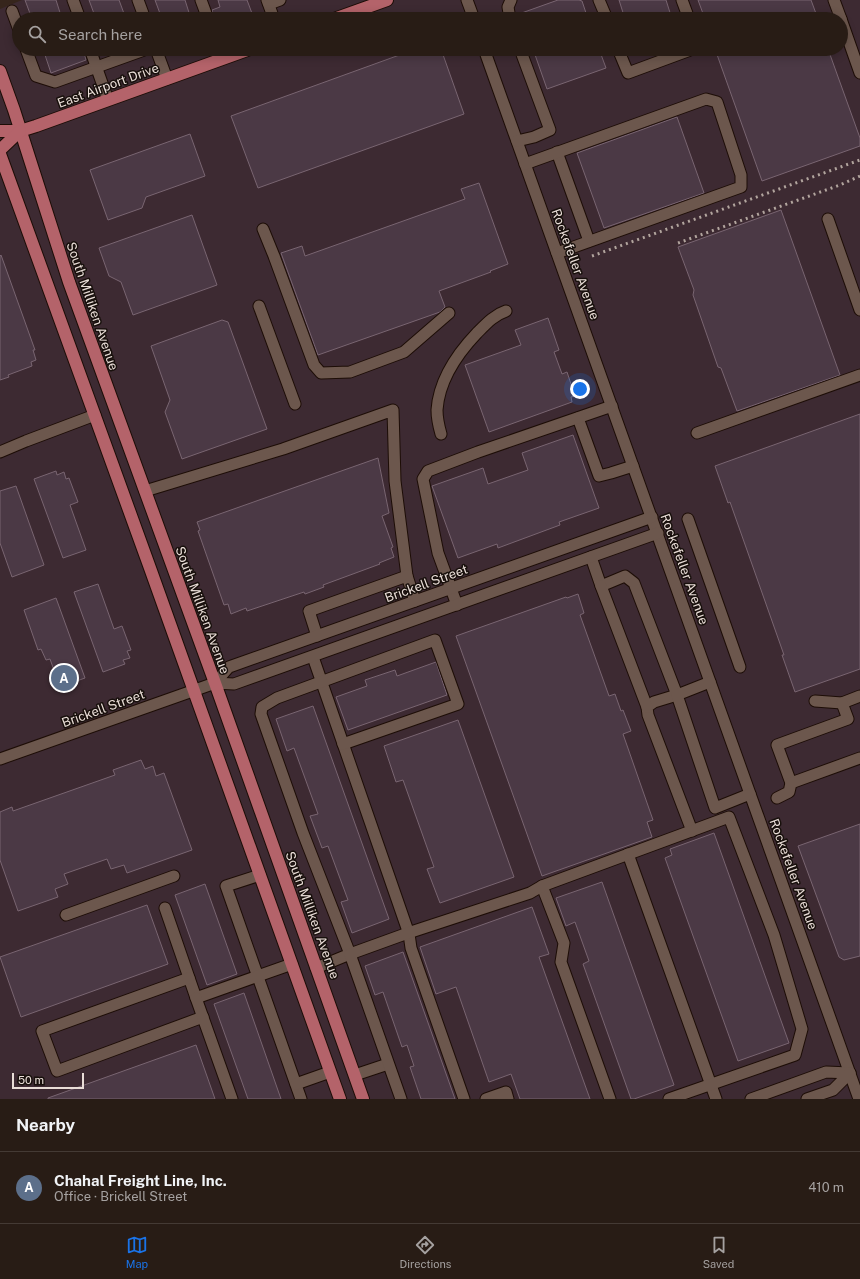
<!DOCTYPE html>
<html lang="en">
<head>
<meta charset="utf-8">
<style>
	:root { --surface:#281c15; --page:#342922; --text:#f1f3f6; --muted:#a5a1a0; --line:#443a34; --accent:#1a73e8 }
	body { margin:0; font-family:"Public Sans",sans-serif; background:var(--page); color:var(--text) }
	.scale { position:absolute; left:12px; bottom:10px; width:72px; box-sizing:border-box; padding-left:4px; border:2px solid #e9ddd7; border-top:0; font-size:11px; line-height:14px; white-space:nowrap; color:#e9ddd7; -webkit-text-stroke:3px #18100c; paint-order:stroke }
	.you { position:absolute; left:580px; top:389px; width:14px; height:14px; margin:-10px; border:3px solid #fff; border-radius:50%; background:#1a73e8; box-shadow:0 0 0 6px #1a73e833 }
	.badge { display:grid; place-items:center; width:26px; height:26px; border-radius:50%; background:var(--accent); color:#fff; font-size:13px; font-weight:700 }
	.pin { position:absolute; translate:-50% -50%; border:2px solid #fff; box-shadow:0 1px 4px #0006 }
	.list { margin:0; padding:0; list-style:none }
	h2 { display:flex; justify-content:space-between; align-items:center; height:52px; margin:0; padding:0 16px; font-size:17px }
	h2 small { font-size:13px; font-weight:400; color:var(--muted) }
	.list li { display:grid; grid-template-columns:26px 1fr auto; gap:12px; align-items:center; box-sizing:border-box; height:72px; padding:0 16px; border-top:1px solid var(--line) }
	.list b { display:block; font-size:15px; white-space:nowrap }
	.list p { margin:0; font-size:13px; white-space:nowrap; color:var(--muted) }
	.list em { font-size:13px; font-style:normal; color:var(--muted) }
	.icon { flex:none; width:22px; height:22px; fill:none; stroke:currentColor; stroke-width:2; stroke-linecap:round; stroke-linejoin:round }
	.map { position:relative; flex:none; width:860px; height:1099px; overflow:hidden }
	.search { position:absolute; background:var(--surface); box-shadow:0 2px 10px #0003; left:12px; right:12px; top:12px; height:44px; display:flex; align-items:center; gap:10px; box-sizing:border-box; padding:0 14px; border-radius:22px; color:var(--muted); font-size:15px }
	.sheet { height:124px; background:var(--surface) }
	nav { display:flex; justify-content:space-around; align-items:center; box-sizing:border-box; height:56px; border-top:1px solid var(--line); background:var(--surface); font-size:11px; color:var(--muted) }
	nav a { display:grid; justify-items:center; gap:2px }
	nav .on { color:var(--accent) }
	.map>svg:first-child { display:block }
	.industrial { fill:#3d2a32; fill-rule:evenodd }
	.building { fill:#4b3945; stroke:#796571 }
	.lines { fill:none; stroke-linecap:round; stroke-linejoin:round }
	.minor-casing { stroke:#1d0d06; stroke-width:13 }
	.major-casing { stroke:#1d0d06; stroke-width:14 }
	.minor { stroke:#6c574d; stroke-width:11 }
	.major { stroke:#b4636a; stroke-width:12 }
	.rail { stroke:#b2a59e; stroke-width:3; stroke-dasharray:2 4; stroke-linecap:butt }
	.labels { text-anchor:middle; stroke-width:3; stroke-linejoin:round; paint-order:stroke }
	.street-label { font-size:13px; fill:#e9ddd7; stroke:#18100c }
</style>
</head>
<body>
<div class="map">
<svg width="860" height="1099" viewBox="0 0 860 1099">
	<rect width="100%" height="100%" fill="#36251c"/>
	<!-- industrial -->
	<path class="industrial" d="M22 0H860V1099H0V9ZM19 19H841V49H19Z"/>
	<!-- building -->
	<g class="building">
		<path d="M25 0H56L62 19H32Z"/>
		<path d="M89 0H119L126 19H96Z"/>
		<path d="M155 0H185L191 19H162Z"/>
		<path d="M218 0H247L253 16 245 19H215L212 10 220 7Z"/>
		<path d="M558 0H579L582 1 588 19H517L516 15Z"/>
		<path d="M619 0H666L672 19H625Z"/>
		<path d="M698 0H811L818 19H705Z"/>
		<path d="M43 49H83L86 60 51 73Z"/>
		<path d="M97 49H113V50L100 55Z"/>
		<path d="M416 49H441L464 114 258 188 231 116Z"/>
		<path d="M533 49H599L606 68 547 89Z"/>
		<path d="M715 49H828L860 138V146L762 181Z"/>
		<path d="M677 117 704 193 604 228 577 153Z"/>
		<path d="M190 134 205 176 146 197 142 208 108 220 90 170Z"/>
		<path d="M479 183 508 264 490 271 491 272 439 291 445 307 440 312 318 355 281 253 302 246 305 256 465 199 461 189Z"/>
		<path d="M781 210 840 375 737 411 721 368 718 367 693 295 694 290 678 247Z"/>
		<path d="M192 215 217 285 133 315 121 282 109 276 99 248Z"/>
		<path d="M1 255 35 350H33L36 360 31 362 32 366 8 375 9 377 0 380V256Z"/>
		<path d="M548 318 559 350 554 352 562 374 567 372 575 396 571 397 572 402 489 432 465 365 521 345 515 330Z"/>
		<path d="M222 320 228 322 267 429 182 459 165 412 170 400 151 346Z"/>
		<path d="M860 414V669L795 692 782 655H784L730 502 728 503 715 466Z"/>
		<path d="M573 435 599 508 559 522 560 525 498 548 497 544 458 558 432 486 483 468 488 484 528 470 522 453Z"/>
		<path d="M378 458 389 513 382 516 393 547 391 548 394 557 379 563 380 564 323 585 324 587 305 594 304 592 247 611 246 608 231 614 228 604 224 605 198 531 200 530 197 522Z"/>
		<path d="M56 471 57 475 64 472 66 479 69 478 78 502 70 505 86 550 63 558 34 479Z"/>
		<path d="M16 486 44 565 12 577 0 543V491Z"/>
		<path d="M98 584 114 629 122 626 131 650 127 651 130 658 123 660 125 664 103 672 74 592Z"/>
		<path d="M578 594 584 613 580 615 609 696 615 694 621 711 623 710 631 731 623 734 653 820 647 822 652 837 542 876 456 636 566 597 567 598Z"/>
		<path d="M56 598 85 678 60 687 50 659 46 660 41 649 38 650 24 610Z"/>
		<path d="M436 662 447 695 348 730 336 697 367 686 365 680 395 670 397 676Z"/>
		<path d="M313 706 389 919 352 933 341 902 348 900 328 846 322 848 310 816 318 814 294 748 287 751 276 719Z"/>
		<path d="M458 720 514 877 440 903 427 869 434 867 403 780 396 782 384 746Z"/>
		<path d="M141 760 145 769 153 766 156 776 164 773 192 850 127 873 124 865 111 869 107 859 64 874 68 884 55 889 58 897 18 911 0 860V812L12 807 13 811 115 775 113 770Z"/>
		<path d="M860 824V956L844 960 839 957 798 846Z"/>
		<path d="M714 833 789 1043 738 1061 665 858 672 855 670 849Z"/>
		<path d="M602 882 674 1085 634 1099H631L583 964 589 961 575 922 566 926 556 898Z"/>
		<path d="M205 884 237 974 207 985 175 895Z"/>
		<path d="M147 905 168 964 21 1017 0 957Z"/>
		<path d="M532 907 549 954 539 957 590 1099H520L511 1074 489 1082 456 987 436 994 420 947Z"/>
		<path d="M403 952 438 1051 455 1099H421L410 1067 414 1066 407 1045 402 1047 383 992 375 995 365 966Z"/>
		<path d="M244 993 281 1099H248L214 1004Z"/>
		<path d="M196 1045 215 1099H48V1098Z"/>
	</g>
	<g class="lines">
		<!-- minor casing -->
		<g class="minor-casing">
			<g id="minor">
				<path d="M73 0 80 19"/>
				<path d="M138 0 145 19"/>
				<path d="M201 0 208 19"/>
				<path d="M267 0 274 19"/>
				<path d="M467 0 474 19"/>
				<path d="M599 0 607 19"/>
				<path d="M682 0 689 19"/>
				<path d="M834 0 841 19"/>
				<path d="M269 4 280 0"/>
				<path d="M12 11 19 30"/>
				<path d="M510 19 508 7 511 0"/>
				<path d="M841 19 860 73"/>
				<path d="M26 49 36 76 55 82 147 49"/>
				<path d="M90 49 108 100"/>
				<path d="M156 49 167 79"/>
				<path d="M219 49 222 59"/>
				<path d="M484 49 859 1099"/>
				<path d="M618 49 628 73 693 49"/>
				<path d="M517 141 534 137 550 130 520 49"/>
				<path d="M557 152 589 241"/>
				<path d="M525 164 706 99 717 102 741 175V187L557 253"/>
				<path d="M828 219 860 310"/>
				<path d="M263 229 274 256 314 365 321 373 350 372 404 352 449 313"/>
				<path d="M259 306 295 404"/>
				<path d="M578 418 599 476 611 473 633 466"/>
				<path d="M697 433 860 375"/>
				<path d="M441 434C439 427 437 418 437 410 439 380 457 354 477 333 486 324 494 315 506 311"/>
				<path d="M0 452 26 441 95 415"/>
				<path d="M145 491 283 449 393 410 395 481 407 576"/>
				<path d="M688 519 740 667"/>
				<path d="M591 557 601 586 625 576 634 583 677 695 654 702 647 707 648 715 692 831"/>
				<path d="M601 586 647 707"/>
				<path d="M457 605 438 553 423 479 428 471 478 452 612 406"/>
				<path d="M317 636 309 611 407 576 415 601"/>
				<path d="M313 657 409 934 411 948 464 1099"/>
				<path d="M710 682 677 695 715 808 750 794"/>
				<path d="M215 683 229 667 652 517"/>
				<path d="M815 701 842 703 860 696"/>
				<path d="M0 759 215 683 234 684 658 533"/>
				<path d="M791 783 777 745 848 719 842 703"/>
				<path d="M777 798 789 792 791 783 860 758"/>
				<path d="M628 854 716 1099"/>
				<path d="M260 875 226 886 301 1099"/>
				<path d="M542 886 564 943 561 962 610 1099"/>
				<path d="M165 908 196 998 292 964"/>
				<path d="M66 915 174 876"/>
				<path d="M316 968 350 954 303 833 261 714 262 707 277 698 435 640 458 704 343 744"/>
				<path d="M189 978 42 1031 57 1071 203 1017"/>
				<path d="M196 998 232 1099"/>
				<path d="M355 1075 388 1064"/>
				<path d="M296 1084 330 1072"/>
				<path d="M401 1099 350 954 408 933 530 893 542 886 729 817 774 935 802 1029 795 1055 669 1099"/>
				<path d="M486 1099 506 1092 508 1099"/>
				<path d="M751 1099 826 1072 850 1073"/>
				<path d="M807 1099 833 1090 850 1073"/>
			</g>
		</g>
		<!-- major casing -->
		<g class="major-casing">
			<g id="major">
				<path d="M334 19 387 0"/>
				<path d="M0 71 14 110 69 282 215 683 363 1099"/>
				<path d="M0 131H20L36 126 250 49"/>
				<path d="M0 150 20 131"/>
				<path d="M0 154 150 568 340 1099"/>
			</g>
		</g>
		<!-- minor -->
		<use href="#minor" class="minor"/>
		<!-- major -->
		<use href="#major" class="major"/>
		<!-- rail -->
		<g class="rail">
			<path d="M678 243 840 185 860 176"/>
			<path d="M592 256 860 160"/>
		</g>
	</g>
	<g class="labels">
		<!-- street labels -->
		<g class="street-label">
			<text transform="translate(108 85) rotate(-20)" y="5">East Airport Drive</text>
			<text transform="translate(576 264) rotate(70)" y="5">Rockefeller Avenue</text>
			<text transform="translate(93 306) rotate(71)" y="5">South Milliken Avenue</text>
			<text transform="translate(685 569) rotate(70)" y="5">Rockefeller Avenue</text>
			<text transform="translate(426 583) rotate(-20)" y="5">Brickell Street</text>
			<text transform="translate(203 610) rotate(70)" y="5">South Milliken Avenue</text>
			<text transform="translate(103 708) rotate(-20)" y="5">Brickell Street</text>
			<text transform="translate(794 874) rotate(70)" y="5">Rockefeller Avenue</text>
			<text transform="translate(313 915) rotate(70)" y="5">South Milliken Avenue</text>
		</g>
	</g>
</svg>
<div class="scale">50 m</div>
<div class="you"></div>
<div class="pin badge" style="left:64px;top:678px;background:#5c6f8a">A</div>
<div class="search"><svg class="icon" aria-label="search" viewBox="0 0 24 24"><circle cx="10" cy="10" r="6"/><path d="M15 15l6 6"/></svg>Search here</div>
</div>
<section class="sheet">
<h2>Nearby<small></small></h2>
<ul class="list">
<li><span class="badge" style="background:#5c6f8a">A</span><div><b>Chahal Freight Line, Inc.</b><p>Office · Brickell Street</p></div><em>410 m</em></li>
</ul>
</section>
<nav>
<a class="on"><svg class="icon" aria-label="map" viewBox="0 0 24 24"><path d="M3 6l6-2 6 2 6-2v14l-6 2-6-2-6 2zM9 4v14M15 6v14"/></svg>Map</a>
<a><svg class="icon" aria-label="directions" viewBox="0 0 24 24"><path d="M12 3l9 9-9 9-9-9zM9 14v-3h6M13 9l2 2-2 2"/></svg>Directions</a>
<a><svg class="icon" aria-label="saved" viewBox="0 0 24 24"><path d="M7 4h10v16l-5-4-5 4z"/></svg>Saved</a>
</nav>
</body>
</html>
